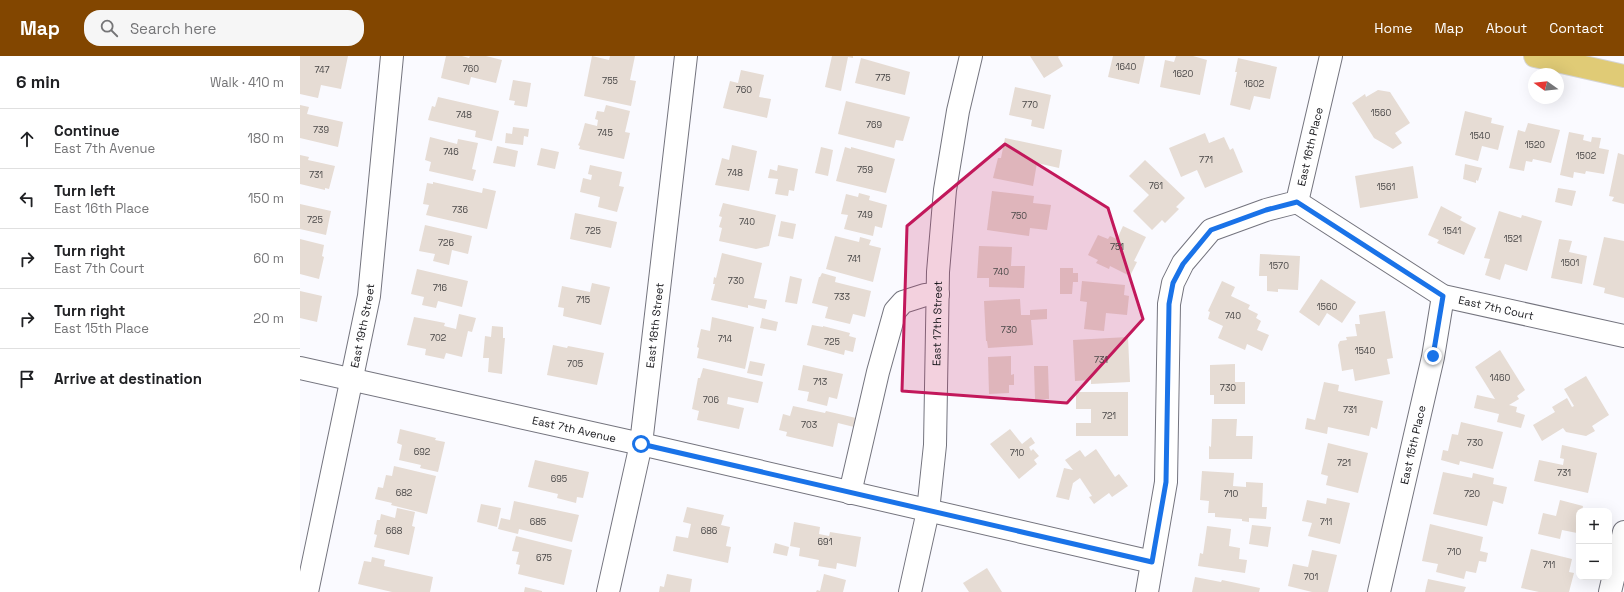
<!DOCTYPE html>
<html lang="en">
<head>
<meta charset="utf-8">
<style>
	:root { --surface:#fff; --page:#f6f6f6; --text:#202124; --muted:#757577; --line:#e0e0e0; --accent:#824600 }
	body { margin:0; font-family:"Space Grotesk",sans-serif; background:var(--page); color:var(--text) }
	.controls { position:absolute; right:12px; bottom:12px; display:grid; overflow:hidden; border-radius:8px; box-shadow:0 4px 16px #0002 }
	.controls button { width:36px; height:36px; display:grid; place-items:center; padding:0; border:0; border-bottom:1px solid var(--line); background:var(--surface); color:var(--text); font:20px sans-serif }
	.compass { position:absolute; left:1228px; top:12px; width:36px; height:36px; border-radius:50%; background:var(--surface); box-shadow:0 4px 16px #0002; rotate:285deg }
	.stop { position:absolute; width:12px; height:12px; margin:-9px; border:3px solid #1a73e8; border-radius:50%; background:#fff }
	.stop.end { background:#1a73e8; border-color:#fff; box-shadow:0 1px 4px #0008 }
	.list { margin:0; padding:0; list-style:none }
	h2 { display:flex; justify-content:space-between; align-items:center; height:52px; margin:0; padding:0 16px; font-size:17px }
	h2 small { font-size:13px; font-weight:400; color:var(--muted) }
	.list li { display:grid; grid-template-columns:26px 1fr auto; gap:12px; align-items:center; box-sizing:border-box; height:60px; padding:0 16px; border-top:1px solid var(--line) }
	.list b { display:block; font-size:15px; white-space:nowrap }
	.list p { margin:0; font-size:13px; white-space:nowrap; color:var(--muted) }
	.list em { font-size:13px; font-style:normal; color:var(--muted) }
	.icon { flex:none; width:22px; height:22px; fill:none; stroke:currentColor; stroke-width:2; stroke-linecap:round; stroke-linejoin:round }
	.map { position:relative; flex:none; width:1324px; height:536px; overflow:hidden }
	header { display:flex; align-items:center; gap:24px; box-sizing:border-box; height:56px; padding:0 20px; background:var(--accent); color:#fff }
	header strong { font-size:19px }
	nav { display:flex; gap:22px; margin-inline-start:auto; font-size:14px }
	.search { width:280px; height:36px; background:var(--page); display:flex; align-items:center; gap:10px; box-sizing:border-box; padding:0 14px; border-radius:16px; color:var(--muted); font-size:15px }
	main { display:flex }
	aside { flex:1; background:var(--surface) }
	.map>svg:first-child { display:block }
	.building { fill:#e6dcd4 }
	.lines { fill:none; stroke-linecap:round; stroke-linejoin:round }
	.minor-casing { stroke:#74747e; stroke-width:24 }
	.major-casing { stroke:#d5d5d6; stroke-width:24 }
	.minor { stroke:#fff; stroke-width:22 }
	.major { stroke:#e0cb76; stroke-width:22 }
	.route { stroke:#1a73e8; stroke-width:5 }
	.marked { fill:#c2185b; fill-opacity:0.2; stroke:#c2185b; stroke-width:3; stroke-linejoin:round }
	.labels { text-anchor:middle; stroke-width:3; stroke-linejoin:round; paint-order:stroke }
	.number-label { font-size:9px; fill:#4a4848 }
	.street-label { font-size:11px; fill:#16161a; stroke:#fafaff }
</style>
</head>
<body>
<header>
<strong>Map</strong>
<div class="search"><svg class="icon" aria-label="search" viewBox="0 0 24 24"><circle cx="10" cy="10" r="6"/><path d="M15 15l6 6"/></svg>Search here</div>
<nav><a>Home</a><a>Map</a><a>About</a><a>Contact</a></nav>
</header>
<main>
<aside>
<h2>6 min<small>Walk · 410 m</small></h2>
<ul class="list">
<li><svg class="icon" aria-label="ahead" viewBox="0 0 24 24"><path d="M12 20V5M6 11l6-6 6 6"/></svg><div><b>Continue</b><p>East 7th Avenue</p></div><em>180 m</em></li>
<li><svg class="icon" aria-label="left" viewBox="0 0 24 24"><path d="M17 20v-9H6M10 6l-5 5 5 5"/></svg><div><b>Turn left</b><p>East 16th Place</p></div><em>150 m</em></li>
<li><svg class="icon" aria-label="right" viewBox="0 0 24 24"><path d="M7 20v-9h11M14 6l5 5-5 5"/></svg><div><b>Turn right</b><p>East 7th Court</p></div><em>60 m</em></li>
<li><svg class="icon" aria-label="right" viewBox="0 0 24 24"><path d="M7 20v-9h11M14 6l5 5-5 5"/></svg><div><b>Turn right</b><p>East 15th Place</p></div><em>20 m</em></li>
<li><svg class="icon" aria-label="arrive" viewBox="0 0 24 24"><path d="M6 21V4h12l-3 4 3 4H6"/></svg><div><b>Arrive at destination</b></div></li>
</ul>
</aside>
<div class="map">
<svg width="1324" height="536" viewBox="0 0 1324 536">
	<rect width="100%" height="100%" fill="#fafaff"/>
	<!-- building -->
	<g class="building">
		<path d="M0 0H48L41 33 21 29 18 42 0 38Z"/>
		<path d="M146 0H162L169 2 170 0H186L202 4 196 27 171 21 169 29 141 22Z"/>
		<path d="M292 0 309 4 310 0H335L330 24 336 25 331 50 284 40Z"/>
		<path d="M532 0H553V2L548 1 541 35 525 31Z"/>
		<path d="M730 0H759L758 1 763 10 744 22Z"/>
		<path d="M813 0H845L839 28 808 21Z"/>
		<path d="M876 0H893L907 4 900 39 860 31 865 4 874 6Z"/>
		<path d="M561 2 610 16 605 39 555 27Z"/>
		<path d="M938 2 977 11 970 43 954 40 950 54 930 49 937 16H935Z"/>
		<path d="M441 14 464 19 459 41 471 43 467 62 423 52 430 25 438 27Z"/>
		<path d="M213 24 231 27 227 51 214 49 215 45 209 44Z"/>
		<path d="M715 31 751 39 744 73 731 70 732 64 709 59Z"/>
		<path d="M1078 34 1090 36 1110 67 1095 77 1102 87 1093 93 1074 82 1052 47 1065 38 1066 41Z"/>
		<path d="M138 41 199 55 192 85 175 81 176 75 128 64 132 50 135 51Z"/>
		<path d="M546 45 610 61 603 85 596 84 594 92 538 78Z"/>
		<path d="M0 49 9 51 7 58 43 66 38 91 0 82Z"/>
		<path d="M306 49 330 55 325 76 330 77 324 103 279 93 280 90 278 89 280 85 285 67 297 70 298 64 295 63 297 55 304 56Z"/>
		<path d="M1165 55 1192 62 1191 67 1204 70 1198 94 1182 90 1178 105 1155 99Z"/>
		<path d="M1228 67 1260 74 1251 107 1233 103 1232 106 1226 105 1224 115 1209 112 1218 74 1225 76Z"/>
		<path d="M213 71 229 73 228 81 224 80 223 89 205 87 206 77 212 78Z"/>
		<path d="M1269 76 1284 79 1283 84 1291 86 1292 81 1301 82 1299 92 1309 94 1304 118 1286 115 1285 118 1274 116 1273 122 1260 119Z"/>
		<path d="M905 77 909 87 924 81 930 94 933 92 943 116 905 132 897 114 881 121 869 92Z"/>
		<path d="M130 81 157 88 158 83 178 87 172 113 176 114 173 125 129 115 131 106 125 104Z"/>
		<path d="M705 82 762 94 759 112 737 107 733 130 693 122 698 102H701Z"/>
		<path d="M432 89 457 95 449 135 415 129 422 102 429 104Z"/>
		<path d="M197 90 218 95 215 111 193 107Z"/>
		<path d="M521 91 533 94 528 120 515 117Z"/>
		<path d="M545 91 551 93V91L595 103 586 137 536 125Z"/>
		<path d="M241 92 259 96 255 113 237 109Z"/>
		<path d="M1318 97 1324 99V148L1312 145 1314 141 1309 140Z"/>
		<path d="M0 99 9 101 8 104 35 110 29 133 25 132V134L0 128Z"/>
		<path d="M845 104 885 142 876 151 879 153 865 167 862 164 852 174 833 155 849 139 829 120Z"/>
		<path d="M1165 108 1182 112 1178 125 1176 124V127L1163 123Z"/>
		<path d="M290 109 322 116 319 130 324 131 317 156 298 151 300 141 280 136 283 122 291 124 292 119 288 118Z"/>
		<path d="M478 109 498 113 494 135 489 134 488 140 475 138 478 123 468 122 470 113 477 115Z"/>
		<path d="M1113 110 1118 142 1060 152 1055 120Z"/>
		<path d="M133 126 182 137 183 132 196 135 187 173 126 159 129 149 123 148 127 127 133 128Z"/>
		<path d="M1258 132 1276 135 1272 150 1255 146Z"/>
		<path d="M692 135 734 140 733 147 751 149 747 174 730 172 729 180 687 174Z"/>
		<path d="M559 137 570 140 569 144 587 149 582 172 575 170 573 180 544 173 548 159 541 158 546 138 558 141Z"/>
		<path d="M423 147 476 159 469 190 456 193 419 185 422 172 419 171 422 161 419 160Z"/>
		<path d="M0 148 31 155 26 179 0 173Z"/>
		<path d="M1141 150 1162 161 1160 164 1176 172 1164 199 1137 187 1139 184 1128 179Z"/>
		<path d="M1199 155 1221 162 1222 159 1242 165 1227 215 1205 208 1200 224 1185 219 1190 203 1184 202Z"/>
		<path d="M275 157 317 166 311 192 270 183Z"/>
		<path d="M481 165 496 168 493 183 478 180Z"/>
		<path d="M125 169 172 180 168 198 152 194 149 209 133 205 135 198 119 195Z"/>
		<path d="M823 170 846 181 834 205 837 206 830 220 810 210 809 213 796 207 798 204 788 199 798 179 808 183 810 180 817 183Z"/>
		<path d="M535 180 559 186 560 181 571 184 569 189 581 192 573 226 526 213Z"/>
		<path d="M1304 181 1324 185V242L1304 237 1305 232 1293 229Z"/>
		<path d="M0 183 24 189 22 200 24 201 19 223 0 218Z"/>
		<path d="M1259 183 1272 185 1269 196 1287 200 1282 228 1251 222Z"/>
		<path d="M679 190 712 191 711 210H725L724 232 689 231V222H677Z"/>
		<path d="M422 197 462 207 454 242 467 244 465 253 448 249V252L411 244 415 228H413L414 221 416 222Z"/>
		<path d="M960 198 1000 200 998 234 978 233V236L967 235V220H959Z"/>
		<path d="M760 212H773V217H778V226H773L772 238H760Z"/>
		<path d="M117 213 168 225 162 251 138 245 136 252 122 249 124 241 111 238Z"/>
		<path d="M522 217 536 221 535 226 571 235 565 261 553 258 550 268 525 262 528 251 512 247 519 221H520Z"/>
		<path d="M490 220 502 223 497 248 485 246Z"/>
		<path d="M1021 223 1056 246 1042 267 1027 257 1019 270 999 256Z"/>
		<path d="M782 225 825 229 824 239 829 240 827 259 806 257 804 275 784 273 787 246 780 245Z"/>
		<path d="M922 225 935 231 931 240 950 249 948 253 958 258 956 262 961 265 957 274 969 279 962 295 947 288 945 294 918 282 923 270 908 263 910 256 908 255Z"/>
		<path d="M292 227 310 231 301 269 263 260 264 252 258 251 262 230 290 236Z"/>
		<path d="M0 235 22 240 17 266 0 262Z"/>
		<path d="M720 243 721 259H730V254L747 253V263L731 264 733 289 688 292 687 285H686L684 245Z"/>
		<path d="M1085 255 1093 302 1087 303 1090 318 1055 325 1053 313 1042 315 1038 289 1040 285 1047 284 1046 281 1057 280 1055 268H1060L1059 259Z"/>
		<path d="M159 258 176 262 172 276 168 275 162 301 146 297 144 303 125 299 126 293 107 289 114 261 145 267 144 270 156 273Z"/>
		<path d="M412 261 454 271 445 313 397 302 399 292 397 291 401 273 410 275Z"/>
		<path d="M462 262 478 266 476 275 460 272Z"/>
		<path d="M512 269 523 271V270L550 277 549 280 556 282 553 296 545 294 544 299 507 289Z"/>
		<path d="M192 270 203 271V282H205L202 318 188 316 189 302H183L185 280 191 281Z"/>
		<path d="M828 281 830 326 791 328V324L775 325 773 284Z"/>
		<path d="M253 289 267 292 268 290 304 297 297 329 247 319Z"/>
		<path d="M1200 294 1225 334 1217 340 1219 343 1209 349 1217 351 1216 356 1225 359 1221 372 1197 366 1199 358 1174 352 1177 339 1195 343 1175 311Z"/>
		<path d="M711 300V319L714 318V329H709V337L689 338 688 301Z"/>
		<path d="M450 305 465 308 462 320 447 317Z"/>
		<path d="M935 308V326H945V348H914V339H910V309Z"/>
		<path d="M503 309 543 318 537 343 529 341 527 350 507 345 509 336 498 334Z"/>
		<path d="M734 310H748L749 343H735Z"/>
		<path d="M403 312 463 326 458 347 428 341 427 348 444 352 439 373 397 364 399 355 392 353 398 322H400Z"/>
		<path d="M1286 320 1309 359 1292 370 1295 375 1286 380 1266 376 1263 372 1242 385 1233 369 1255 356 1252 351 1267 342 1272 351 1274 350 1264 333Z"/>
		<path d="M1024 326 1039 329 1038 335 1083 345 1077 373 1071 371 1069 380 1028 371 1027 378 1005 373 1007 362 1015 364Z"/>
		<path d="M776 336H828V380H776V367H791V353H776Z"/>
		<path d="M493 350 525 357 526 355 556 362 554 371 538 367 533 391 486 380 487 376 479 374 483 358 490 360Z"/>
		<path d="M912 363H937L936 380H953L952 403H909V390L911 391Z"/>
		<path d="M1161 366 1203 376 1193 413 1160 405 1159 409 1141 404 1143 394 1148 395 1152 378 1158 379Z"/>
		<path d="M100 373 136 382 135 384 145 386 138 416 120 412 121 409 99 404 102 389 97 387Z"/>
		<path d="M710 373 722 388 731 381 735 387 729 391 731 395 733 393 739 400 734 404 737 408 719 423 690 388Z"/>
		<path d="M1028 387 1068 397 1058 437 1026 429 1028 420 1021 418Z"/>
		<path d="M1262 389 1297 397 1288 437 1234 425 1239 404 1263 409 1264 403 1260 402Z"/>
		<path d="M796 393 815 421 819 418 828 430 812 441 809 437 794 448 789 441 792 440 780 422 773 427 769 444 756 441 764 412 773 414 765 404 780 394 785 401Z"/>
		<path d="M235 404 289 416 283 442 277 441 276 447 257 442 258 438 228 431Z"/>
		<path d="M94 410 136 420 127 458 91 449 92 447 75 443 78 431 83 432 86 419 92 420Z"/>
		<path d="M902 415 934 417 933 430 946 431V426L963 427 962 451H967L966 463 949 462V466L942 465V463L915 461V457H908L909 445 900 444Z"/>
		<path d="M1143 416 1172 422 1173 417 1194 422 1193 428 1207 431 1203 448 1193 445 1187 470 1133 458Z"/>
		<path d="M1027 442 1050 447 1040 488 1008 480 1012 467 1002 465 1007 444 1026 448Z"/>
		<path d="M1260 444 1283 450 1282 455H1279V467L1277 477 1262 474 1260 483 1238 478 1243 457 1256 460Z"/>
		<path d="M214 445 279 459 272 486 219 473 218 478 198 473 201 462 210 464Z"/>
		<path d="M181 448 201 452 197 471 177 466Z"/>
		<path d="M387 451 424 459 421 469 430 471 426 490 431 491 428 507 373 495 376 480 388 482 391 468 383 466Z"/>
		<path d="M97 452 115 456 112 470 115 471 109 499 74 491 77 479 74 478 77 464H80L81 458 95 462Z"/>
		<path d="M494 466 520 471 519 478 529 480 530 476 561 481 556 511 537 507 536 513 518 510 519 504 499 500 500 492 490 490Z"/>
		<path d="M1130 468 1183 481 1180 495 1188 497 1186 506 1179 505 1176 517 1166 515 1164 523 1136 516 1138 508 1122 505Z"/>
		<path d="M952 469 971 471 968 491 949 488Z"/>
		<path d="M907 470 931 473 929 490 940 492 939 503 947 504 945 517 898 510 900 497 903 498Z"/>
		<path d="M216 480 272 494 264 529 218 518 220 509 216 508 219 496 212 495Z"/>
		<path d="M475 487 489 491 487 500 473 497Z"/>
		<path d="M1231 493 1272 503 1269 516 1274 517 1269 536H1239L1221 532Z"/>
		<path d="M1012 494 1037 499 1028 536H1012L988 530 993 508 1008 511Z"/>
		<path d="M72 501 85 504 84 510 133 521 130 536H92L58 528 64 505 71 506Z"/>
		<path d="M687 512 702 536H669L663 527Z"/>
		<path d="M367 518 392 523 390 536H359L360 530 364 531Z"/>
		<path d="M524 518 546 524 543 536H516L517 534 520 535Z"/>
		<path d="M895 521 921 526 922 524 960 532 959 536H892Z"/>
		<path d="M1128 523 1166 531 1164 536H1125Z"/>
		<path d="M225 531 242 535V536H224Z"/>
	</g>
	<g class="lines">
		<!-- minor casing -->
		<g class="minor-casing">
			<g id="minor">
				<path id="s1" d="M997 146 1143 240 1324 280"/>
				<path id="s2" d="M0 312 341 388 852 506"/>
				<path d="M550 437 578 316 595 255 603 246 625 239 638 238"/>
				<path id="s3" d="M7 536 69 240 92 0"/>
				<path id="s4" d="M308 536 341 388 386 0"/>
				<path id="s5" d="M610 536 628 455 635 389 638 216 645 134 658 55 671 0"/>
				<path id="s6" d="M847 536 866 426 869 248 873 227 883 207 911 174 966 154 997 146 1031 0"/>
				<path id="s7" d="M1079 536 1133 301 1143 240"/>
				<path d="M1310 536 1324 476"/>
			</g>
		</g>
		<!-- major casing -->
		<g class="major-casing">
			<path id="major" d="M1235 0 1324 20"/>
		</g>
		<!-- minor -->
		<use href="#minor" class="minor"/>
		<!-- major -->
		<use href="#major" class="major"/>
	</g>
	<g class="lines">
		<!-- route -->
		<path class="route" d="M341 388 852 506 866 426 869 248 873 227 883 208 911 174 966 154 997 146 1143 240 1133 300"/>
	</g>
	<!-- marked area -->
	<path class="marked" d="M705 88 808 152 843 263 767 347 602 335 607 170Z"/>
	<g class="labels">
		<!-- number labels -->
		<g class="number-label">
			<text x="826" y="14">1640</text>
			<text x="171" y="16">760</text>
			<text x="22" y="17">747</text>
			<text x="883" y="21">1620</text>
			<text x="583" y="25">775</text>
			<text x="310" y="28">755</text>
			<text x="954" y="31">1602</text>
			<text x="444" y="37">760</text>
			<text x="730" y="52">770</text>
			<text x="1081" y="60">1560</text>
			<text x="164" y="62">748</text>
			<text x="574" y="72">769</text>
			<text x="21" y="77">739</text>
			<text x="305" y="80">745</text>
			<text x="1180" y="83">1540</text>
			<text x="1235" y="92">1520</text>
			<text x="151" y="99">746</text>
			<text x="1286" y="103">1502</text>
			<text x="906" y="107">771</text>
			<text x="565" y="117">759</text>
			<text x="435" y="120">748</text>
			<text x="16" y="122">731</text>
			<text x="856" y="133">761</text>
			<text x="1086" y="134">1561</text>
			<text x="160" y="157">736</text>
			<text x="565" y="162">749</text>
			<text x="719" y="163">750</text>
			<text x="15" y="167">725</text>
			<text x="447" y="169">740</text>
			<text x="293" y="178">725</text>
			<text x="1152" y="178">1541</text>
			<text x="1213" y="186">1521</text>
			<text x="146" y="190">726</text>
			<text x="817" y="194">751</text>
			<text x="554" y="206">741</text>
			<text x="1270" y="210">1501</text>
			<text x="979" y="213">1570</text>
			<text x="701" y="219">740</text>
			<text x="436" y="228">730</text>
			<text x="140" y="235">716</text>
			<text x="542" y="244">733</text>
			<text x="283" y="247">715</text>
			<text x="1027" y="254">1560</text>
			<text x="933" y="263">740</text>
			<text x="709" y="277">730</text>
			<text x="138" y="285">702</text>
			<text x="425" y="286">714</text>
			<text x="532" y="289">725</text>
			<text x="1065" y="298">1540</text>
			<text x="801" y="307">731</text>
			<text x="275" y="311">705</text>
			<text x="1200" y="325">1460</text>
			<text x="520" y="329">713</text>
			<text x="928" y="335">730</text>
			<text x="411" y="347">706</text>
			<text x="1050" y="357">731</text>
			<text x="809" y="363">721</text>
			<text x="509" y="372">703</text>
			<text x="1175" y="390">730</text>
			<text x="122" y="399">692</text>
			<text x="717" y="400">710</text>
			<text x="1044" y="410">721</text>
			<text x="1264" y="420">731</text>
			<text x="259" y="426">695</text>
			<text x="104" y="440">682</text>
			<text x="931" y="441">710</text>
			<text x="1172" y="441">720</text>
			<text x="238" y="469">685</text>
			<text x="1026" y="469">711</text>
			<text x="94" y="478">668</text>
			<text x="409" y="478">686</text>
			<text x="525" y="489">691</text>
			<text x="1154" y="499">710</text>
			<text x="244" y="505">675</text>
			<text x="1249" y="512">711</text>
			<text x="1011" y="524">701</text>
		</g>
		<!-- street labels -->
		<g class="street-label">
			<text dy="4" stroke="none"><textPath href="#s6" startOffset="524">East 16th Place</textPath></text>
			<text dy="4" stroke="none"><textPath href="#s1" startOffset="228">East 7th Court</textPath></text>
			<text dy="4" stroke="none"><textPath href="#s5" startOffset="271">East 17th Street</textPath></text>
			<text dy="4" stroke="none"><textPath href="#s4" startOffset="271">East 18th Street</textPath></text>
			<text dy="4" stroke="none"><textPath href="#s3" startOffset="272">East 19th Street</textPath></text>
			<text dy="4" stroke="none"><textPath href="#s2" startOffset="281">East 7th Avenue</textPath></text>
			<text dy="4" stroke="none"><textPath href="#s7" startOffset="151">East 15th Place</textPath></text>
		</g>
	</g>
</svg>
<div class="controls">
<button>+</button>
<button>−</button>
</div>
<svg class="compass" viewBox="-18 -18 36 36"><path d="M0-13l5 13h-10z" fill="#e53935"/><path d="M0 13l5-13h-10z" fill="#757577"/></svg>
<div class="stop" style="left:341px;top:388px"></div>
<div class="stop end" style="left:1133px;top:300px"></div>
</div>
</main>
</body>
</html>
